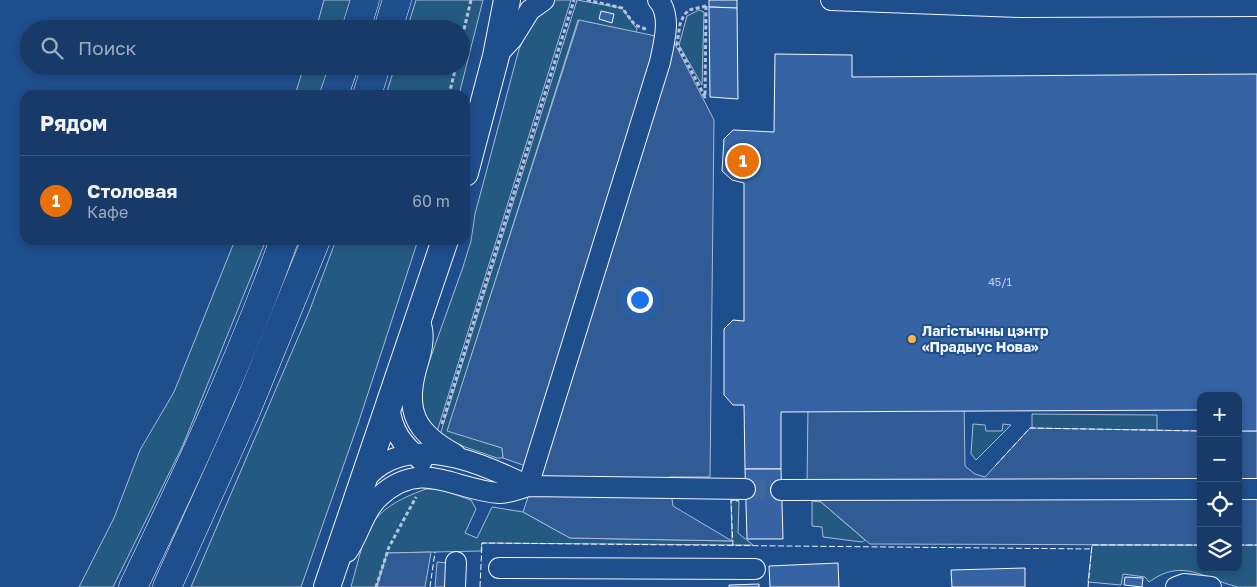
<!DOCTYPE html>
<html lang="ru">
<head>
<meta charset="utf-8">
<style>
	:root { --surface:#173a69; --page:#20416f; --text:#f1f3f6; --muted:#9eadc0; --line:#36547d; --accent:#ffb74d }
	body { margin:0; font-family:"Golos Text",sans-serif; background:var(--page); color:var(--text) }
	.controls { position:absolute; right:15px; bottom:15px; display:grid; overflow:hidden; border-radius:10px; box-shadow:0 2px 8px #0003 }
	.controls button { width:45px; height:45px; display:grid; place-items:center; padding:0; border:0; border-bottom:1px solid var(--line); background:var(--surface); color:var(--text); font:25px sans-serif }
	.you { position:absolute; left:639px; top:299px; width:18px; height:18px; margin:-12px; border:4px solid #fff; border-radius:50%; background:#1a73e8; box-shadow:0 0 0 8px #1a73e833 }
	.badge { display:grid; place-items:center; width:32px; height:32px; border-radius:50%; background:var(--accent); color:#fff; font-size:16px; font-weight:700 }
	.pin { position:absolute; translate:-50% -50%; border:2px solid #fff; box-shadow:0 1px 5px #0006 }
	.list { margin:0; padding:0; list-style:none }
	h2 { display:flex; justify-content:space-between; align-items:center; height:65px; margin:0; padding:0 20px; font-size:21px }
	h2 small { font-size:16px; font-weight:400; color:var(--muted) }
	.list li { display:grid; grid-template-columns:32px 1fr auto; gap:15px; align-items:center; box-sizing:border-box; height:90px; padding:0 20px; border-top:1px solid var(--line) }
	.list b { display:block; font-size:19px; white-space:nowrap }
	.list p { margin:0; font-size:16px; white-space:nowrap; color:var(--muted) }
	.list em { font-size:16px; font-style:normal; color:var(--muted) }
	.icon { flex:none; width:28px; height:28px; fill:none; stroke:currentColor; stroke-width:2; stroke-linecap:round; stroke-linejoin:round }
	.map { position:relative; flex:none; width:1257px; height:587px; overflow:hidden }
	.search { position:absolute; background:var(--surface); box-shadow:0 2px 8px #0003; left:20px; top:20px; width:450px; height:55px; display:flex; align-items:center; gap:12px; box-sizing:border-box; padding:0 18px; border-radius:28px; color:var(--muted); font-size:19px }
	.panel { position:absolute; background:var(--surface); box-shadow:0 2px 8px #0003; left:20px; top:90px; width:450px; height:155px; border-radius:15px }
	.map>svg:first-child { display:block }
	.green { fill:#245a82; stroke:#a8bbd7 }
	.parking { fill:#305b95; stroke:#a8bbd7 }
	.building { fill:#3563a3; stroke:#f2f6ff }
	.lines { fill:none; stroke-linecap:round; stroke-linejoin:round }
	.minor-tunnel { stroke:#3f679d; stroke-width:20; stroke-dasharray:20 10; stroke-linecap:butt }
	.minor-casing { stroke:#f2f6ff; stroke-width:22 }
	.major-casing { stroke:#f2f6ff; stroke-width:28 }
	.highway-casing { stroke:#f2f6ff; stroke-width:29 }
	.path { stroke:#b3c4dc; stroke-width:3; stroke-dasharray:4 2.5; stroke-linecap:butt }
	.minor { stroke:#1f4e8c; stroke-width:20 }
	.major { stroke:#1f4e8c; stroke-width:26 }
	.highway { stroke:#1f4e8c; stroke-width:28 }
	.fence { stroke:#f2f6ff; stroke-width:1; stroke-dasharray:6 2.5; stroke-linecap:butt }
	.poi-dot { fill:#ffb74d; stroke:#1f4e8c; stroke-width:2 }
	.labels { text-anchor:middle; stroke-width:4; stroke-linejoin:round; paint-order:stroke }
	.number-label { font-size:11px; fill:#c3d1e8 }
	.poi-label { font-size:14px; font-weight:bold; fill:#f2f6ff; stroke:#1f4e8c; text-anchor:start }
</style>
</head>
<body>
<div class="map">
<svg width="1257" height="587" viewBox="0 0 1257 587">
	<rect width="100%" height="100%" fill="#1f4e8c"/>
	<!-- green -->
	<g class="green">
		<path d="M324 0H353L343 29H316Z"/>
		<path d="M416 0H483L459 95H386L395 66H461V29H407Z"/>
		<path d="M552 0H571L436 435 417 405 419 390 463 267 471 241 475 214 519 49 535 15Z"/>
		<path d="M577 0 622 8 637 29 636 33 578 20 448 430 502 448 503 458H497L439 438Z"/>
		<path d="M699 10 704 12 702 85 679 45 687 16Z"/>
		<path d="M304 66H331L322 95H295Z"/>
		<path d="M235 240H266L183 445 113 587H79L114 518 140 450 174 392Z"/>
		<path d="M336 240H418L358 424 301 587H191L309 312Z"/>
		<path d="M1032 414 1157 415V430L1032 429Z"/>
		<path d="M973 424 985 425 986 431H1002L1003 424 1011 425 976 460 971 454Z"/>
		<path d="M426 489H439L471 500 476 509 465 533 477 538 492 507 523 512 570 538 732 541 731 500 739 501 738 533 753 545 482 543 481 551 387 553 376 587H351C367 530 365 511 426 489Z"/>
		<path d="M812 501 821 502 865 540 862 542 823 537 822 527 812 526Z"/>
		<path d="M1092 545H1201V568H1238V545H1257V587C1251 587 1243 587 1238 587 1204 579 1183 557 1149 582L1145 577 1123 574 1121 585 1088 582Z"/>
	</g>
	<!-- parking -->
	<g class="parking">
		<path d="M579 20 665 38 674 42 714 120 710 477H669L673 506 732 541 570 538 523 512 537 470 503 458 502 448 447 431Z"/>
		<path d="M808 403 964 404 965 466 975 474 985 477 1030 428 1201 431V545L870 544 807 490Z"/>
		<rect x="1238" y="431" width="19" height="114"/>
		<path d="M431 552 425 587H377L387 553Z"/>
		<path d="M437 562 449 563 448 587H435Z"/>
	</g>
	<!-- building -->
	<g class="building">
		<path d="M709 0H737V8L709 7Z"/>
		<path d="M709 7 737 8 738 99 710 97Z"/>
		<path d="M601 11 614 14 612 23 599 19Z"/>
		<path d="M775 54 852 55V77L1257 74V431H1238V396H1201V410L781 412V469H745L744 405H733L724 395V329L733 320 744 321V183L732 180 722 171 724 139 733 130 774 132Z"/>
		<path d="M745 469H781L783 539H747Z"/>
		<path d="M838 563 839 587H770L769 566Z"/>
		<path d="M1025 568V587H952L951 570Z"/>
		<path d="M1125 577 1143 578 1142 587 1124 585Z"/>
		<path d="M759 584V587H729V585Z"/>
	</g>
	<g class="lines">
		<!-- minor-tunnel -->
		<path class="minor-tunnel" d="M745 489 781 490"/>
		<!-- minor casing -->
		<g class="minor-casing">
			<g id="minor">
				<path d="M831 0 1020 7 1257 6"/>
				<path d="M496 56 512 39 530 10 544 0"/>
				<path d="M421 325C425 338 421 353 417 366 404 410 415 433 455 454"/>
				<path d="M389 405C392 432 402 444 422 461"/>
				<path d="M363 480C369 475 375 469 381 465 424 437 488 466 528 486"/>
				<path d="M528 486 660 62C664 43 672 15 658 0"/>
				<path d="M1238 489H1257"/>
				<path d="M781 490 1201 489"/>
				<path d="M347 552C359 535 364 510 380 496 422 458 454 490 499 493 509 493 519 489 528 486L745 489"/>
				<path d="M499 568 755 569"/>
				<path d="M455 587 456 562"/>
				<path d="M1176 587 1184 584 1211 587"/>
			</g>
		</g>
		<!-- major casing -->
		<g class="major-casing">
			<g id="major">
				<path d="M465 173 496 56 507 0"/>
				<path d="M327 587 445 240"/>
			</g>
		</g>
		<!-- highway casing -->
		<g class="highway-casing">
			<g id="highway">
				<path d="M356 29 365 0"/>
				<path d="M388 29 397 0"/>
				<path d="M334 95 344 66"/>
				<path d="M367 95 376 66"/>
				<path d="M133 587C188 473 241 359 284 240"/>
				<path d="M167 587 247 409 316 240"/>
			</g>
		</g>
		<!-- path -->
		<g class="path">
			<path d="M587 0 622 8 635 25 648 30"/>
			<path d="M706 6 705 97 677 44 680 24 684 15 689 10Z"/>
			<path d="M461 42 471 0"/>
			<path d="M449 95 456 66"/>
			<path d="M442 424 574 0"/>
			<path d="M376 587 389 547 416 497"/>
		</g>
		<!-- minor -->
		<use href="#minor" class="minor"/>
		<!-- major -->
		<use href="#major" class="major"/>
		<!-- highway -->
		<use href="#highway" class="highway"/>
		<!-- fence -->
		<g class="fence">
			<path d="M995 466 1030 428 1201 431"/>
			<path d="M1238 545H1257"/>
			<path d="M733 546 731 500 739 501"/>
			<path d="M430 587 435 552"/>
			<path d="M480 587 482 543 1092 549"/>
			<path d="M1088 587 1092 545H1201"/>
		</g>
	</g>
	<!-- markers -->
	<circle class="poi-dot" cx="912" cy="339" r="5"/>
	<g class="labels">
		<!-- number labels -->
		<g class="number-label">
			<text x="1000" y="286">45/1</text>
		</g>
		<!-- poi labels -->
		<g class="poi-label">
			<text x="922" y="336">Лагістычны цэнтр<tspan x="922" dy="16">«Прадыус Нова»</tspan></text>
		</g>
	</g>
</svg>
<div class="controls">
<button>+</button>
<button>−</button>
<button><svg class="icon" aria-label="locate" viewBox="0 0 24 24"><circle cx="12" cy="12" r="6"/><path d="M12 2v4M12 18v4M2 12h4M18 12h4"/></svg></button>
<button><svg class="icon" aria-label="layers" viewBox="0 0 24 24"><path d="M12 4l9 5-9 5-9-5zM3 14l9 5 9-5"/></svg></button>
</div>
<div class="you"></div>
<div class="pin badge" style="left:743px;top:161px;background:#e8710a">1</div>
<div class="search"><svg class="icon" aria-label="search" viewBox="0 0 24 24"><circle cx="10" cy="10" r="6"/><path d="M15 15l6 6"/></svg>Поиск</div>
<section class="panel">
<h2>Рядом<small></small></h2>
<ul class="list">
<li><span class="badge" style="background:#e8710a">1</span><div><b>Столовая</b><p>Кафе</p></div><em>60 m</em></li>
</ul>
</section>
</div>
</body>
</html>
